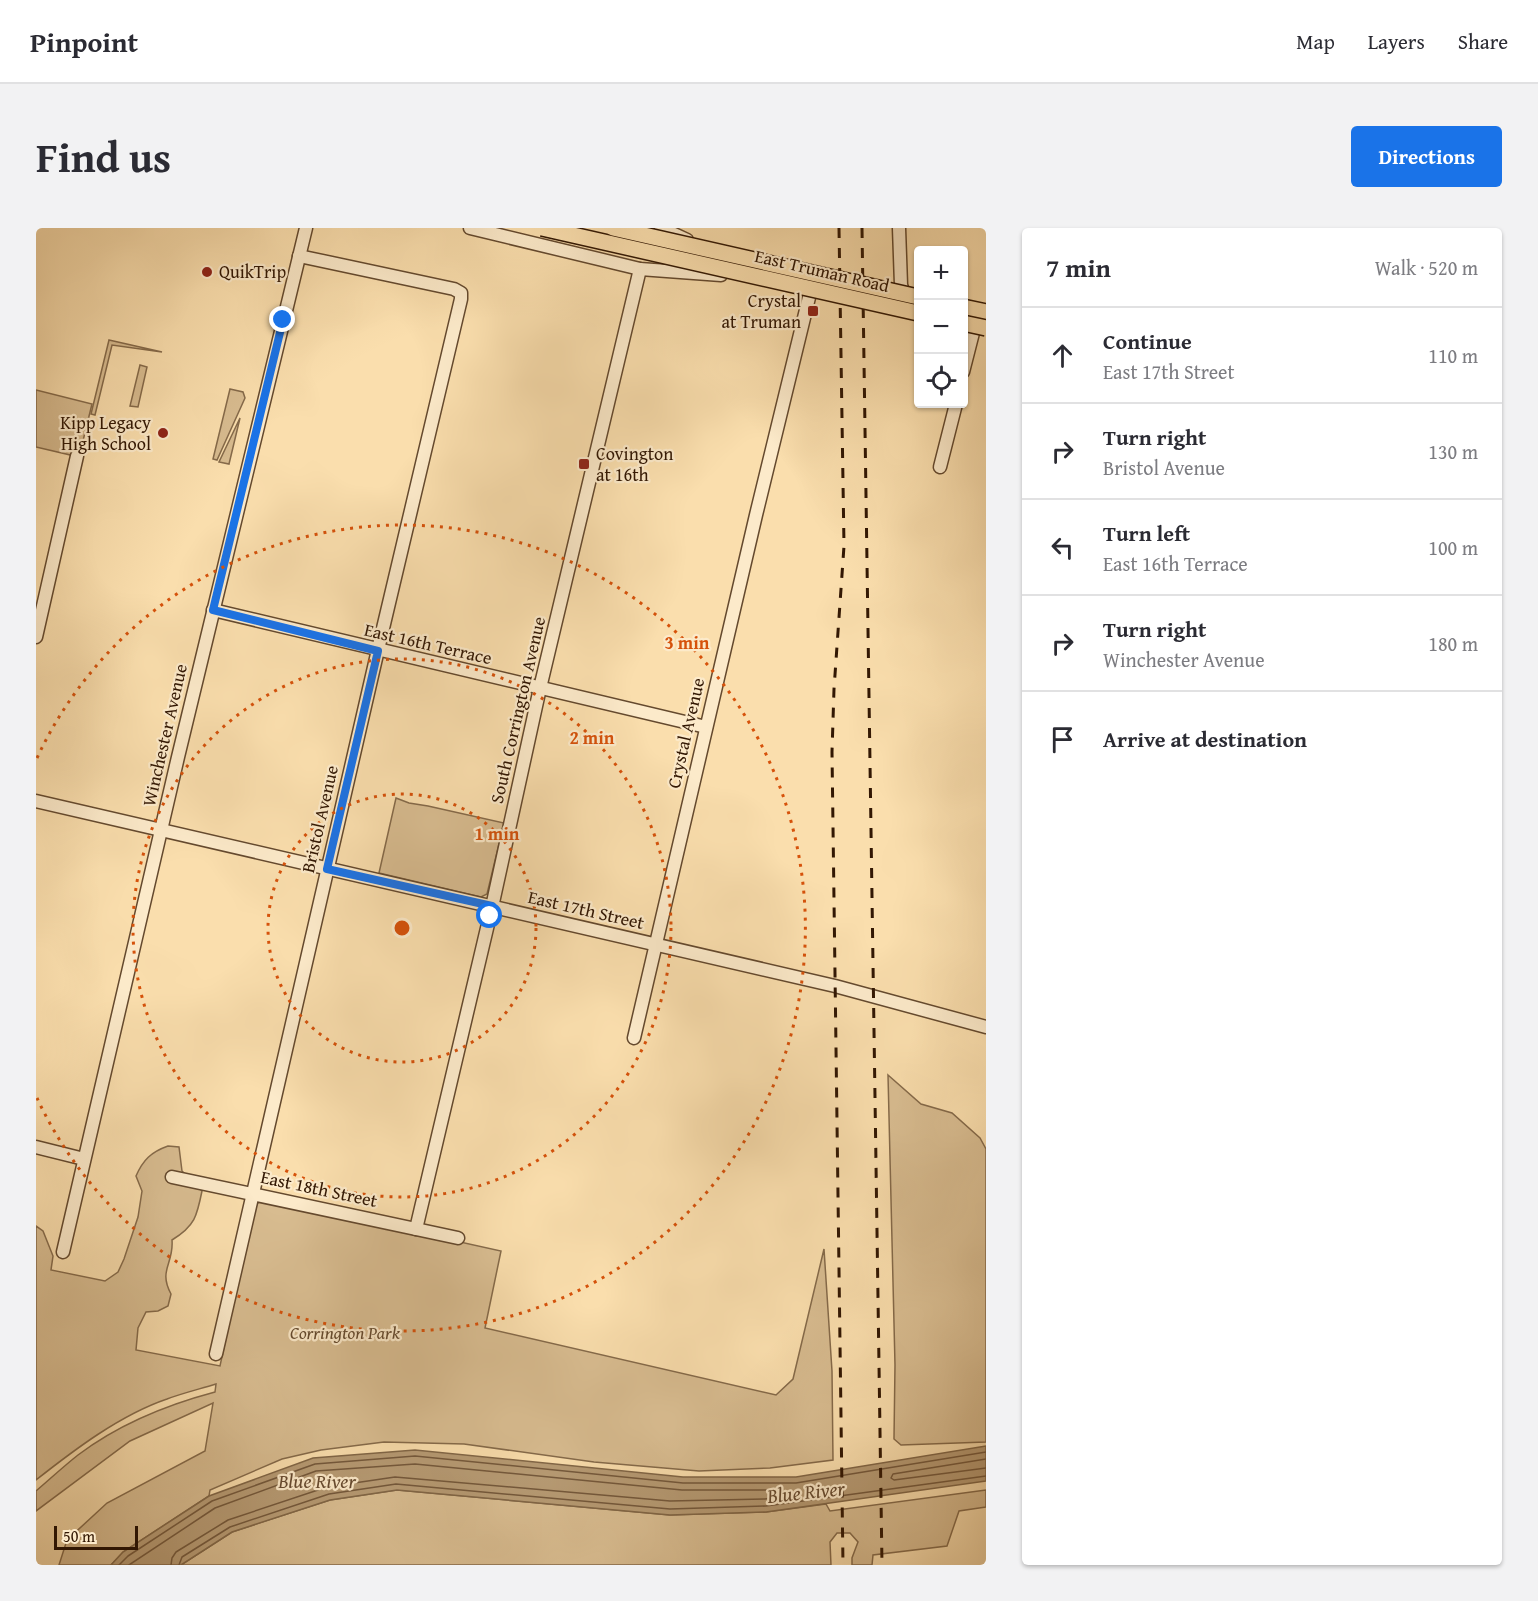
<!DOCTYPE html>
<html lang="en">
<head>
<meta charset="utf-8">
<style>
	:root { --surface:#fff; --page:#f2f2f3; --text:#2b2b33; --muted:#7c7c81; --line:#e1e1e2; --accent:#1a73e8 }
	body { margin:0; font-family:"Gentium Book Plus",serif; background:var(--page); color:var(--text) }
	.controls { position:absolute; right:18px; top:18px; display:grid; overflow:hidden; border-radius:6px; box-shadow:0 2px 4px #0004 }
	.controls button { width:54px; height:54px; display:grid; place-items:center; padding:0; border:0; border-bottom:2px solid var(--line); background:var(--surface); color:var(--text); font:30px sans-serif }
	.scale { position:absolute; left:18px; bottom:15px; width:84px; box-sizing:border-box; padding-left:6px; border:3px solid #321703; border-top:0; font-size:16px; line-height:21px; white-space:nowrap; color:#321703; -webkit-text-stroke:4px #fceaca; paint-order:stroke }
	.stop { position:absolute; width:18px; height:18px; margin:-14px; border:4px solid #1a73e8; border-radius:50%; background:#fff }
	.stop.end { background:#1a73e8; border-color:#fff; box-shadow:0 2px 6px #0008 }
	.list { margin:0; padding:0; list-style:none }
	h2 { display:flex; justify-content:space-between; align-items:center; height:78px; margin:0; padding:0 24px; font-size:26px }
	h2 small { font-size:20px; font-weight:400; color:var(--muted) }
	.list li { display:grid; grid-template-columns:39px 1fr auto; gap:18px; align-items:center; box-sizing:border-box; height:96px; padding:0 24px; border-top:2px solid var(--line) }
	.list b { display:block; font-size:22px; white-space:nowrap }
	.list p { margin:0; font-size:20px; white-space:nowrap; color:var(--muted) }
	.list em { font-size:20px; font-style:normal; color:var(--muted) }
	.icon { flex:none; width:33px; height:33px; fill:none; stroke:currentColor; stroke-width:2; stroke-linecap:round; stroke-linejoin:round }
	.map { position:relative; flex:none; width:950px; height:1337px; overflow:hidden; border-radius:6px }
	header { display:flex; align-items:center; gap:36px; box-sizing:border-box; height:84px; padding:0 30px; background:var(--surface); border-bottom:2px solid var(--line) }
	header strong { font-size:28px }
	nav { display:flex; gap:33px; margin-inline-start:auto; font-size:21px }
	.intro { display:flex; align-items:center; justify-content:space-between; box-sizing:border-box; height:144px; padding:0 36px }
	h1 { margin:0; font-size:42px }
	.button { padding:15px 27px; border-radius:6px; background:var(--accent); color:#fff; font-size:21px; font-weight:700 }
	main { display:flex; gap:36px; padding:0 36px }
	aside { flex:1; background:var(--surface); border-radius:6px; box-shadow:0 2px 4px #0004 }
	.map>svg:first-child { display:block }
	.green { fill:#d8bc90; stroke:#856a4a; stroke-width:1.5 }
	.water { fill:#b69a73; stroke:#816646; stroke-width:1.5 }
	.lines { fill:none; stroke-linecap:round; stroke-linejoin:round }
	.shore { stroke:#74583b; stroke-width:1.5 }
	.minor-casing { stroke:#64492e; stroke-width:15 }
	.major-casing { stroke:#321703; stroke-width:18 }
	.minor { stroke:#fceaca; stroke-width:12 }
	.major { stroke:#fadead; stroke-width:15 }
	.rail { stroke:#321703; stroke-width:3; stroke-dasharray:10 10; stroke-linecap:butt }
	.major-bridge-casing { stroke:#321703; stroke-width:18; stroke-linecap:butt }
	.major-bridge { stroke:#fadead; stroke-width:15 }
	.route { stroke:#1a73e8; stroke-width:8 }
	.ring { fill:none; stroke:#d6520b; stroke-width:3; stroke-dasharray:3 6 }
	.poi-dot { fill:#8f2418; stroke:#fceaca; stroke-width:2 }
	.labels { text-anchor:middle; stroke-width:4.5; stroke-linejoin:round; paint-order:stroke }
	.street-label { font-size:18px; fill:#321703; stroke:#fceaca }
	.poi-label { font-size:18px; fill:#321703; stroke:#fceaca; text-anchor:start }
	.park-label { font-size:18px; font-style:italic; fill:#64492d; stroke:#fceaca }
	.water-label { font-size:20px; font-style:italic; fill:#674b30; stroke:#fceaca }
	.centre { fill:#d6520b; stroke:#fceaca; stroke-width:3 }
	.ring-label { font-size:18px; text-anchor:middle; font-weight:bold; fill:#d6520b; stroke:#fceaca; stroke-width:4.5; stroke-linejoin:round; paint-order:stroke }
</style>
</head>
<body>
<header>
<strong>Pinpoint</strong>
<nav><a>Map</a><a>Layers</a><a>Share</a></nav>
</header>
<div class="intro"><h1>Find us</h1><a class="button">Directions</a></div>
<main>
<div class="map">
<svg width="950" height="1337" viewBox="0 0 950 1337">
	<rect width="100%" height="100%" fill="#fadead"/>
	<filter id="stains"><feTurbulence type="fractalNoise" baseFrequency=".00333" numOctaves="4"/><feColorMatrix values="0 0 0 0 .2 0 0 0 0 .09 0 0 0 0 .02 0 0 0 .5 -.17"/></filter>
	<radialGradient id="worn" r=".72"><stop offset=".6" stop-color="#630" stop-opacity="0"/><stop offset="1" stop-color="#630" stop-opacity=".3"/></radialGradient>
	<!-- green -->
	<g class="green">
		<path d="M73 112 126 124 76 117 59 187 55 186Z"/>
		<path d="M104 137 111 139 102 179 94 178Z"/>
		<path d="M194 161 207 164 209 170 181 232 177 231Z"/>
		<path d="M0 162 56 176 43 229 0 219Z"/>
		<path d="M204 190 193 236 183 234Z"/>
		<path d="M360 570 373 575 392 578 468 595 451 666 445 669 343 645Z"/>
		<path d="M852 847 885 876 916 885 944 910 950 921V1214L865 1217 858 1211 859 1137Z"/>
		<path d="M132 918 143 919 146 943 166 963C161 988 159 998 136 1012 138 1036 122 1042 135 1066L132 1078 122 1083 110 1084 102 1100 100 1122 184 1138 217 983 223 973 230 971 465 1023 449 1100 740 1167 757 1151 788 1021 796 1143 797 1232 734 1240 663 1243 558 1234 428 1216 348 1214 285 1222 246 1231 174 1262 173 1268 87 1324 75 1337H23L31 1312 71 1275 169 1223 177 1175 94 1213 0 1283V1263C14 1251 28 1238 42 1227 83 1196 130 1177 179 1164L180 1156C164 1161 147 1165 131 1171 84 1187 38 1222 0 1252V998L7 1003 17 1028 15 1042 69 1053 82 1044 88 1031 102 989 106 963 100 948C107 932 115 924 132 918Z"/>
		<path d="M361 1262 634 1287 730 1284 790 1276 794 1283 950 1262V1279L923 1283 911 1318 837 1327 836 1337H816V1330L822 1314 814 1305H801L794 1314 795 1337H145L196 1304 294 1272Z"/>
	</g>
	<!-- water -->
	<path class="water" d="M950 1218V1253L730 1284 634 1287 361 1262 294 1272 196 1304 145 1337H75L87 1324 173 1268 277 1230 379 1222 647 1249H760Z"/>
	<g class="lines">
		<!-- shore -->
		<g class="shore">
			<path d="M950 1231 857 1246 855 1250 858 1252 950 1240"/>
			<path d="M83 1337 92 1328 176 1273 279 1236 379 1228 647 1255H760L950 1224"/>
			<path d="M93 1337 179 1280 280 1243 379 1236 646 1262H746L749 1265 746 1268 729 1271 634 1273 359 1249 291 1259 192 1292 140 1324 136 1330 135 1337"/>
			<path d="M143 1337 146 1329 194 1299 293 1266 360 1256 634 1281 730 1278 950 1248"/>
		</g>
		<!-- minor casing -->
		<g class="minor-casing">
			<g id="minor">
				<path d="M434 0 604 41 685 47"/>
				<path d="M625 0 651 12"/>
				<path d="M863 0 865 57 870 73 882 80"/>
				<path d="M927 144 940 93"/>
				<path d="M904 239 920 176"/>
				<path d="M177 382 670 499"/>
				<path d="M0 409 41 228"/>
				<path d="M0 573 799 758 950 799"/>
				<path d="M598 810 720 287 777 53"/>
				<path d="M0 919 48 931"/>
				<path d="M136 949 422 1010"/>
				<path d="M380 1001 456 679 504 460 604 41"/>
				<path d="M27 1024 142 529 270 0"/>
				<path d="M180 1126 344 413 425 71V65L418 61 263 28"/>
			</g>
		</g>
		<!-- major casing -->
		<g class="major-casing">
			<path id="major" d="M927 79 950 84"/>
		</g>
		<!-- minor -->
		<use href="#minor" class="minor"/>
		<!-- major -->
		<use href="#major" class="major"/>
		<!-- rail -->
		<g class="rail">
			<path d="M803 0 808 318 798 461 796 524 807 1337"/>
			<path d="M826 0 846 1337"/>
		</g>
		<!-- major-bridge casing -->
		<g class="major-bridge-casing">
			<g id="major-bridge">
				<path d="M506 0 882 85"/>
				<path d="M577 0 882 69"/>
				<path d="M927 95 950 100"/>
			</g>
		</g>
		<!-- major-bridge -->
		<use href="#major-bridge" class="major-bridge"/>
	</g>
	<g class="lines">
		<!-- route -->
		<path class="route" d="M247 92 177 382 342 423 291 641 456 678 454 688"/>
	</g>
	<!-- distance rings -->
	<g class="ring">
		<circle cx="366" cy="700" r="134"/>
		<circle cx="366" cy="700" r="269"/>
		<path d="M1 530A403 403 0 1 1 1 870"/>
	</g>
	<!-- markers -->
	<g class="poi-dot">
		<circle cx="171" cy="44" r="6"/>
		<rect x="771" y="77" width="12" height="12" rx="3"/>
		<circle cx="127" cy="205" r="6"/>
		<rect x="542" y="230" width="12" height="12" rx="3"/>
	</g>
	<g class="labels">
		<!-- street labels -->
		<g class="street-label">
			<text transform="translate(786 43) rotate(13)" y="6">East Truman Road</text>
			<text transform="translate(392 416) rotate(13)" y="6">East 16th Terrace</text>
			<text transform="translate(482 482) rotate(-77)" y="6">South Corrington Avenue</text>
			<text transform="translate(650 505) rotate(-77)" y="6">Crystal Avenue</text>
			<text transform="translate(129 507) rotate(-77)" y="6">Winchester Avenue</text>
			<text transform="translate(284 591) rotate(-77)" y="6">Bristol Avenue</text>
			<text transform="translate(550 682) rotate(13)" y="6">East 17th Street</text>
			<text transform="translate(283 961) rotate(12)" y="6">East 18th Street</text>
		</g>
		<!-- poi labels -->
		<g class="poi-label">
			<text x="183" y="50">QuikTrip</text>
			<text x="765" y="79" text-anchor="end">Crystal<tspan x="765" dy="21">at Truman</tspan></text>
			<text x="115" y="201" text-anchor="end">Kipp Legacy<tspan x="115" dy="21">High School</tspan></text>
			<text x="560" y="232">Covington<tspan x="560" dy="21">at 16th</tspan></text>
		</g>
		<!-- park labels -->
		<g class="park-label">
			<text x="309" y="1111">Corrington Park</text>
		</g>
		<!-- water labels -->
		<g class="water-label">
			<text x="281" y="1260">Blue River</text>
			<text transform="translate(770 1264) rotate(-6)" y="7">Blue River</text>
		</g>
	</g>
	<circle cx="366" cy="700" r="9" class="centre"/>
	<g class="ring-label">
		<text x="651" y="421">3 min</text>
		<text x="556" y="516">2 min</text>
		<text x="461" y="612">1 min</text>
	</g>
	<rect width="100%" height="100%" filter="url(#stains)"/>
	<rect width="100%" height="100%" fill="url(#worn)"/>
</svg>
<div class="controls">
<button>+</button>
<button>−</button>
<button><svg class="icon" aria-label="locate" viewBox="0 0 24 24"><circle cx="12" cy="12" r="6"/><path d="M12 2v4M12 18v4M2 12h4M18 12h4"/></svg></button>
</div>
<div class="scale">50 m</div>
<div class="stop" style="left:454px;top:688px"></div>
<div class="stop end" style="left:247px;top:92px"></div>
</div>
<aside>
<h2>7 min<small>Walk · 520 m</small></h2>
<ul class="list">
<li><svg class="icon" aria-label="ahead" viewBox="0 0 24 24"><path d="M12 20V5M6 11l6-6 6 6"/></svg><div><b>Continue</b><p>East 17th Street</p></div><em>110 m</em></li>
<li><svg class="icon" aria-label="right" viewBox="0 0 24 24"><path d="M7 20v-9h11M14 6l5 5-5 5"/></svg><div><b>Turn right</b><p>Bristol Avenue</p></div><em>130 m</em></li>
<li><svg class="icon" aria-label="left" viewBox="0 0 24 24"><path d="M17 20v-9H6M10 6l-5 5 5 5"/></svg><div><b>Turn left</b><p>East 16th Terrace</p></div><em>100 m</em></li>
<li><svg class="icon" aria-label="right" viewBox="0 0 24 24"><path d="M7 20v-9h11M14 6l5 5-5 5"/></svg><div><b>Turn right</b><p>Winchester Avenue</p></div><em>180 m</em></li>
<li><svg class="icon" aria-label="arrive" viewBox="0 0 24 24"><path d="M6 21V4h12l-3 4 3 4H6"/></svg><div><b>Arrive at destination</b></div></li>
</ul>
</aside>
</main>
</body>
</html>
